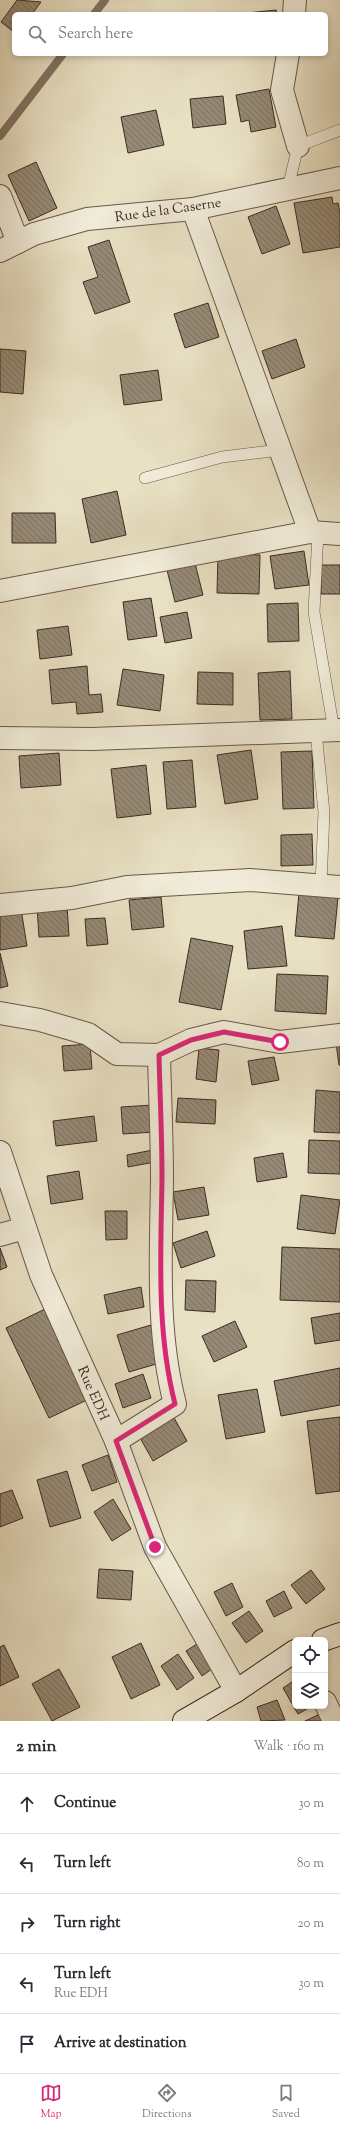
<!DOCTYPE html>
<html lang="en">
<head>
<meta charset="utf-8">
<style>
	:root { --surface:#fff; --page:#f2f2f3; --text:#2b2b33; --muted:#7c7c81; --line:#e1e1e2; --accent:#db2777 }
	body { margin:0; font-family:"Sorts Mill Goudy",serif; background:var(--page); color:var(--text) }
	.controls { position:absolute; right:12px; bottom:12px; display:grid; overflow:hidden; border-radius:6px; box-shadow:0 2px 6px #0003 }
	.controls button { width:36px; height:36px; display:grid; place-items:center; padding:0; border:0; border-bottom:1px solid var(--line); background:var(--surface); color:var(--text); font:20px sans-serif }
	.stop { position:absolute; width:12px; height:12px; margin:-9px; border:3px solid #db2777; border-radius:50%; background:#fff }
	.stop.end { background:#db2777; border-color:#fff; box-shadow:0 1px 4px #0008 }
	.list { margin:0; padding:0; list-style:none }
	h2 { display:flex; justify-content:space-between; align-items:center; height:52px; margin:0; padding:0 16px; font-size:17px }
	h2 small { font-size:13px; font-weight:400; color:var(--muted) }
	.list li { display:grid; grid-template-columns:26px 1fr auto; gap:12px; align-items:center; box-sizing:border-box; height:60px; padding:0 16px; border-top:1px solid var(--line) }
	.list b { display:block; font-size:15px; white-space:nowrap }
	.list p { margin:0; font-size:13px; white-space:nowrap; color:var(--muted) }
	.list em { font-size:13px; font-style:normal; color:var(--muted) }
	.icon { flex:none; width:22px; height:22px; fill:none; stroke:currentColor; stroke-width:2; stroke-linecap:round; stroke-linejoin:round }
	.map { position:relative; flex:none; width:340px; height:1721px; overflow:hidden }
	.search { position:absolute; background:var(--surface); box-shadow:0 2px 6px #0003; left:12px; right:12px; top:12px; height:44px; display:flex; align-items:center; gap:10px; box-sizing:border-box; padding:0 14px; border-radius:6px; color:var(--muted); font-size:15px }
	.sheet { height:352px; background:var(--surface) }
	nav { display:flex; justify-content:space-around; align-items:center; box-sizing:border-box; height:56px; border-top:1px solid var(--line); background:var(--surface); font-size:11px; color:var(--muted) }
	nav a { display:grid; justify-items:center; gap:2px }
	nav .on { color:var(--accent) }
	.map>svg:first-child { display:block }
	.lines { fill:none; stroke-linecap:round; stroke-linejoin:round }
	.stream { stroke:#817362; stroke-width:8 }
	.building { fill:url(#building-back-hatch); stroke:#3d2b22 }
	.lane-casing { stroke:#68584a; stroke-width:12 }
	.street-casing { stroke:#68584a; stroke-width:24 }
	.secondary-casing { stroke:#3d2b22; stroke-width:24 }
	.lane { stroke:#f1ecd9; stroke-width:11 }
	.street { stroke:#f1ecd9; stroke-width:22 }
	.secondary { stroke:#f1ecd9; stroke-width:22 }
	.route { stroke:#db2777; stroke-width:5 }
	.labels { text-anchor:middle; stroke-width:3.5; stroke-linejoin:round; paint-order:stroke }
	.street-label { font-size:14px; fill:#3d2b22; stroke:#f1ecd9 }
</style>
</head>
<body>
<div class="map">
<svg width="340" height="1721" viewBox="0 0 340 1721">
	<defs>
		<pattern id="building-back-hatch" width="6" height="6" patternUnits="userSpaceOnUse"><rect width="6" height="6" fill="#968a76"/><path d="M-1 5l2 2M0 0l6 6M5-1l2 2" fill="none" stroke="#7c7160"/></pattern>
	</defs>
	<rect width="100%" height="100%" fill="#e9e1c4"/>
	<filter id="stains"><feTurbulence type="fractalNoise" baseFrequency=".005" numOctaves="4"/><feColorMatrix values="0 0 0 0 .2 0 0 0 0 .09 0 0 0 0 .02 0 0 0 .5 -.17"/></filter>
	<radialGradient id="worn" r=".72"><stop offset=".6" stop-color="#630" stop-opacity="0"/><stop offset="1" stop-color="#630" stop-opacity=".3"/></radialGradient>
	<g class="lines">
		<!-- stream -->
		<g class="stream">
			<path d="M94 14 105 0"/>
			<path d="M0 136 63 54"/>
		</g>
	</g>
	<!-- building -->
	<g class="building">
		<path d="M17 0 41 2 32 14H14V32L1 22Z"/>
		<path d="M276 10 277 14H237Z"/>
		<path d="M269 89 276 127 251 132 249 120 241 122 236 95Z"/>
		<path d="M223 96 226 124 193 128 190 99Z"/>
		<path d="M156 110 164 145 128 153 121 117Z"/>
		<path d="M36 162 57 208 29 221 8 175Z"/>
		<path d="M332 197 333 204 338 203 340 213V247L303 253 294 203Z"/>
		<path d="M276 206 290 244 262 254 248 217Z"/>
		<path d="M109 240 130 302 95 314 83 282 98 277 88 247Z"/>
		<path d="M208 303 219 337 185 348 174 314Z"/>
		<path d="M296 339 305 367 272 379 262 351Z"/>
		<path d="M0 349 26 351 23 394 0 392Z"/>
		<path d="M158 370 162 400 124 405 120 375Z"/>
		<path d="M117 491 126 535 91 543 82 499Z"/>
		<path d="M12 513H55L56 543H12Z"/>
		<path d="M304 551 309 585 275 589 270 556Z"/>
		<path d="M218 554 260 555 259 594 217 593Z"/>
		<path d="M195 563 203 595 175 602 167 570Z"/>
		<rect x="321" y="565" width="19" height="29"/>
		<path d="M151 598 157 636 128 640 123 602Z"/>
		<path d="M298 603 299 641 268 642 267 604Z"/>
		<path d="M187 612 192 638 165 643 160 617Z"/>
		<path d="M68 626 72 655 40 659 37 630Z"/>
		<path d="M87 666 89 695 101 694 103 712 77 714 76 702 52 704 49 670Z"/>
		<path d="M123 669 164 675 160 711 117 705Z"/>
		<path d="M290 671 292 719 260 720 258 673Z"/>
		<path d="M198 672 233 673V705L197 704Z"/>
		<path d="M251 750 258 799 225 804 217 755Z"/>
		<path d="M312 751 314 808 283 809 281 752Z"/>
		<path d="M59 753 61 785 21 788 19 756Z"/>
		<path d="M192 760 196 807 167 809 163 762Z"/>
		<path d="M146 765 151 814 117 818 111 769Z"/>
		<path d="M312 834 313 865 281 866V835Z"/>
		<path d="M299 893 338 897 334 939 295 936Z"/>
		<path d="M161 897 164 927 132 930 129 900Z"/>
		<path d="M67 905 69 936 39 937 37 907Z"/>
		<path d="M21 909 27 946 0 950V912Z"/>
		<path d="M105 918 108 944 87 946 85 919Z"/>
		<path d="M282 926 287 966 248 969 244 931Z"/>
		<path d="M191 938 233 946 221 1010 179 1002Z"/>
		<path d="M0 953 8 986 0 988Z"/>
		<path d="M277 974 328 976 326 1014 275 1011Z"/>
		<path d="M336 1043H340V1065H339Z"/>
		<path d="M90 1044 92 1069 64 1071 62 1046Z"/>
		<path d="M199 1048 219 1050 216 1082 196 1079Z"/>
		<path d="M274 1057 279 1080 252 1085 248 1061Z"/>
		<path d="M316 1090 340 1092V1133L314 1132Z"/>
		<path d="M178 1098 216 1100 215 1124 176 1122Z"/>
		<path d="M153 1105 155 1132 123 1134 121 1107Z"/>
		<path d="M94 1116 97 1141 56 1146 53 1121Z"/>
		<path d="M309 1140 340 1141V1174L308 1173Z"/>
		<path d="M153 1150 155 1162 128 1167 127 1155Z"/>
		<path d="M283 1153 287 1177 257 1182 254 1158Z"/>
		<path d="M79 1171 83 1199 51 1204 47 1176Z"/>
		<path d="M204 1187 209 1215 178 1220 173 1192Z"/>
		<path d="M301 1195 340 1200 335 1234 297 1229Z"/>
		<path d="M105 1211H127V1239L106 1240Z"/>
		<path d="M207 1231 215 1256 181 1268 173 1243Z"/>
		<path d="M282 1247 340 1249V1302L280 1300Z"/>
		<path d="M0 1248 7 1267 0 1270Z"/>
		<path d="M186 1280 216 1281 215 1312 185 1310Z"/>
		<path d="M141 1287 144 1307 108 1314 104 1295Z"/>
		<path d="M45 1309 87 1400 49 1418 6 1328Z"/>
		<path d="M340 1313V1340L315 1344 311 1318Z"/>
		<path d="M235 1321 247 1347 214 1362 202 1336Z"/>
		<path d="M151 1325 163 1362 129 1372 117 1335Z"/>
		<path d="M340 1368V1405L281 1416 274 1381Z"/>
		<path d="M143 1374 151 1398 123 1408 115 1384Z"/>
		<path d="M257 1389 265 1432 226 1439 218 1395Z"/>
		<path d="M173 1416 187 1441 153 1461 139 1436Z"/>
		<path d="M340 1417V1491L316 1494 307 1421Z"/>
		<path d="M108 1455 117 1482 92 1491 82 1465Z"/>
		<path d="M67 1471 81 1518 50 1527 37 1480Z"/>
		<path d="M12 1490 23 1518 0 1527V1494Z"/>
		<path d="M113 1499 131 1529 112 1541 94 1512Z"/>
		<path d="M99 1569 133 1571 131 1600 97 1598Z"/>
		<path d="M311 1570 325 1589 306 1604 291 1585Z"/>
		<path d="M232 1583 243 1607 226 1616 214 1592Z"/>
		<path d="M284 1591 292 1608 274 1617 266 1601Z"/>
		<path d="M249 1611 263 1631 246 1643 232 1623Z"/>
		<path d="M200 1642 216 1666 202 1676 186 1651Z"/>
		<path d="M141 1643 160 1685 131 1699 112 1657Z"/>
		<path d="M4 1645 19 1677 0 1686V1647Z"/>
		<path d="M178 1654 194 1678 177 1690 161 1666Z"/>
		<path d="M59 1669 80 1707 52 1721 32 1684Z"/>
		<path d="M295 1680V1706H312L298 1714 283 1688Z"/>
		<path d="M277 1700 285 1720 261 1721 257 1707Z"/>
		<path d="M322 1713 325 1721H305Z"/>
	</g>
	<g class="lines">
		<!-- lane casing -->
		<g class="lane-casing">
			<g id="lane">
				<path d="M288 188 298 146 340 130"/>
				<path d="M145 478 222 457 280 450"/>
				<path d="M318 532 314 612 334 731"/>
				<path d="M316 732 324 812 321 885"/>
			</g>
		</g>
		<!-- street casing -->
		<g class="street-casing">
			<g id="street">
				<path d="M294 14 295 0"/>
				<path d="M288 54 282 90 298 146"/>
				<path d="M0 196 18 242"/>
				<path d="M193 209 310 532"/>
				<path d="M0 251 34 234 87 219 193 209 340 178"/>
				<path d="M0 591 310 532 340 534"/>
				<path d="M0 738 92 739 340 730"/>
				<path d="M0 905 72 898 127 887 250 880 340 887"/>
				<path d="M0 1013 40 1020 88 1034 117 1054 159 1055 191 1040 224 1032 280 1042 340 1035"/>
				<path d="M0 1152 41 1275 116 1441 155 1547 236 1691"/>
				<path d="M0 1235 25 1228"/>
				<path d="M116 1441 175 1404C156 1331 161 1255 162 1180 162 1138 160 1097 159 1055"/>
				<path d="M325 1702 334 1721"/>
			</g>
		</g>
		<!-- secondary casing -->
		<g class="secondary-casing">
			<g id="secondary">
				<path d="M323 1640 340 1634"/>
				<path d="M184 1721 236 1691 295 1651"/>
			</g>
		</g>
		<!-- lane -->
		<use href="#lane" class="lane"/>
		<!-- street -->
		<use href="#street" class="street"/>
		<!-- secondary -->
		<use href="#secondary" class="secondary"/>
	</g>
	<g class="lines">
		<!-- route -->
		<path class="route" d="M155 1547 116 1441 175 1404C156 1330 161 1253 162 1177 162 1136 160 1096 159 1055L191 1040 224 1032 280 1042"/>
	</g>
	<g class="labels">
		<!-- street labels -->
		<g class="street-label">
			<text transform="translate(168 209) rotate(-8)" y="5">Rue de la Caserne</text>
			<text transform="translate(94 1393) rotate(66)" y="5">Rue EDH</text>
		</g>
	</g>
	<rect width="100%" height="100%" filter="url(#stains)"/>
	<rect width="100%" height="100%" fill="url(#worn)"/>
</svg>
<div class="controls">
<button><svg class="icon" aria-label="locate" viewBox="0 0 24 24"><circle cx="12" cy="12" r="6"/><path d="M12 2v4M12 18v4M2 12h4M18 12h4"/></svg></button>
<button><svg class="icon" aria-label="layers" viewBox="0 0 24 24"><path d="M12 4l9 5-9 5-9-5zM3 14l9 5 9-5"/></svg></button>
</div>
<div class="stop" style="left:280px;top:1042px"></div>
<div class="stop end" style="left:155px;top:1547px"></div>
<div class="search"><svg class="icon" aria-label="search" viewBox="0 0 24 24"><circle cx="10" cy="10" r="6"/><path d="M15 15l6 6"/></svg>Search here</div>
</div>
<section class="sheet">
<h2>2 min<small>Walk · 160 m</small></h2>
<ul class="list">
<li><svg class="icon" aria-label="ahead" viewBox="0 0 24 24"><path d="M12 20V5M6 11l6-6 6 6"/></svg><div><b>Continue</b></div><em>30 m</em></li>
<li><svg class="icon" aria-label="left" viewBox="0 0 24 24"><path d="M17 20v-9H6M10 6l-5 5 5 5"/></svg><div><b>Turn left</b></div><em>80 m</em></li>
<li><svg class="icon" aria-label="right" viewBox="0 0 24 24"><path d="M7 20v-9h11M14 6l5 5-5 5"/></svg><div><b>Turn right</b></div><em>20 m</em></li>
<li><svg class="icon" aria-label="left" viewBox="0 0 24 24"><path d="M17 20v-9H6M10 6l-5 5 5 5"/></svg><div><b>Turn left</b><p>Rue EDH</p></div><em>30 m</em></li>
<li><svg class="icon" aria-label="arrive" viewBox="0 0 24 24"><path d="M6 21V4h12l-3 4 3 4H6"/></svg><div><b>Arrive at destination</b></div></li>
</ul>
</section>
<nav>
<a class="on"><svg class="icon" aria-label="map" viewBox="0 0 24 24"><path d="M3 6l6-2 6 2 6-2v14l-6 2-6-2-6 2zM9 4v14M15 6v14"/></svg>Map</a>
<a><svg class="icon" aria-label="directions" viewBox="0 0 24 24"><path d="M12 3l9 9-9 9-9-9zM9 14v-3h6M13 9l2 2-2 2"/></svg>Directions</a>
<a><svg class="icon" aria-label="saved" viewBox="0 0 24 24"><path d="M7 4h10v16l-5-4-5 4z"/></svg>Saved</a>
</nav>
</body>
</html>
